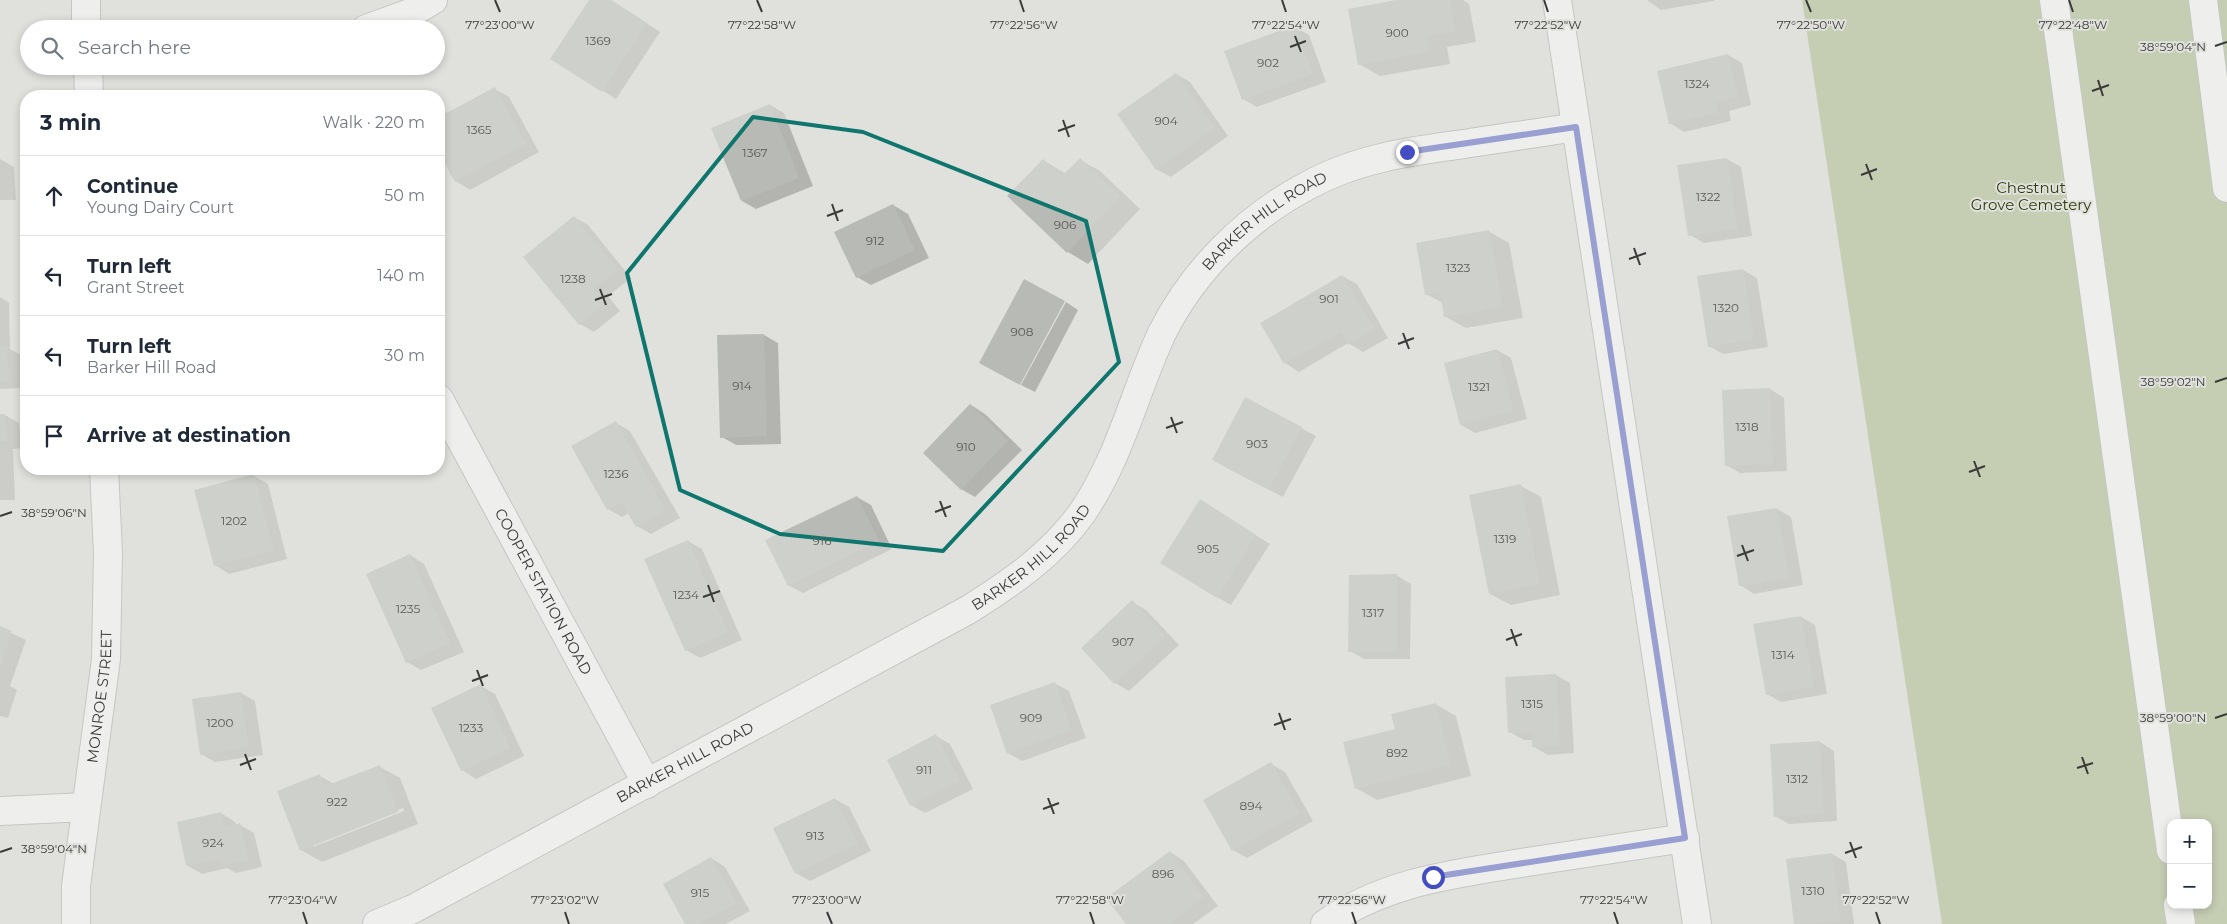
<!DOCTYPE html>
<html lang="en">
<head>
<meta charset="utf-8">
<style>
	:root { --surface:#fff; --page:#f2f2f3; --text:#1f2937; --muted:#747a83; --line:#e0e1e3 }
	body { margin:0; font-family:Montserrat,sans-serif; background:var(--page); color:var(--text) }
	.controls { position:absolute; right:15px; bottom:15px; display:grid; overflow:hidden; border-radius:10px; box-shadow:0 2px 8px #0003 }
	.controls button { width:45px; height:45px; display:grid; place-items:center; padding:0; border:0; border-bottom:1px solid var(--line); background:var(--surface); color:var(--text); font:25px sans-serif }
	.stop { position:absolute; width:15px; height:15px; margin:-11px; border:4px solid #444ec2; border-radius:50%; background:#fff }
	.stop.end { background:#444ec2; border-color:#fff; box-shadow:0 1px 5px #0008 }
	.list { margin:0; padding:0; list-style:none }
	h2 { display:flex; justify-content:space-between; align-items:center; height:65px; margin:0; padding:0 20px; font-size:21px }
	h2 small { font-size:16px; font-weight:400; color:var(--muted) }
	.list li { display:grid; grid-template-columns:32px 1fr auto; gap:15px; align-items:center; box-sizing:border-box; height:80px; padding:0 20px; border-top:1px solid var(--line) }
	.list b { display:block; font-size:19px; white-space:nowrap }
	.list p { margin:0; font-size:16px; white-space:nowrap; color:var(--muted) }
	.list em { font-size:16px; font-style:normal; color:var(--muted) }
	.icon { flex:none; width:28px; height:28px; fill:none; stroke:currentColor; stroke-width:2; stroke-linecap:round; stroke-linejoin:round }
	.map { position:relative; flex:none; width:2227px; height:924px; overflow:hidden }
	.search { position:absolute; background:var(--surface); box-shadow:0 2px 8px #0003; left:20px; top:20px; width:425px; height:55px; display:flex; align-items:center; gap:12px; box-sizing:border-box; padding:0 18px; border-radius:28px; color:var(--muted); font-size:19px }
	.panel { position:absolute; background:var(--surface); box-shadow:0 2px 8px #0003; left:20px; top:90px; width:425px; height:385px; border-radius:20px }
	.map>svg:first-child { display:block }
	.green { fill:#a4b682; fill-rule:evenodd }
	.shadow { fill:#0003; fill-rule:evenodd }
	.building { fill:#b8bab5 }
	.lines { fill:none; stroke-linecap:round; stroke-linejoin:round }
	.minor-casing { stroke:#a3a5a1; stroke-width:30 }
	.minor { stroke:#fff; stroke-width:28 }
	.route { stroke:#444ec2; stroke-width:6 }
	.marked { fill:none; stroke:#0f766e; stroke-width:4; stroke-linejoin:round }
	.ticks { fill:none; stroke:#3a3b39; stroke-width:2 }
	.labels { text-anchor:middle; stroke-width:4; stroke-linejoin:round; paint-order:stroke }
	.number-label { font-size:12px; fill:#5a5b58 }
	.park-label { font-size:15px; fill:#303d0c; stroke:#e0e1dd }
	.street-label { font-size:15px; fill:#3a3b39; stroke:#e0e1dd }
	.ticks-label { font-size:12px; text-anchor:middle; fill:#3a3b39; stroke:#e0e1dd; stroke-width:4; stroke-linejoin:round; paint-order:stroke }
</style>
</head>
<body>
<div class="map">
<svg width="2227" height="924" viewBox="0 0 2227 924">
	<rect width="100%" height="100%" fill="#e0e1dd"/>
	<!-- green -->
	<path class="green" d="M1802 0H2227V924H1942ZM2171 823H2208V905H2171Z"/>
	<!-- shadow -->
	<g class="shadow">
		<path d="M590 0H611L660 32 616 99 552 58Z"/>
		<path d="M1403 0H1463L1469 4 1476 42 1447 47 1450 64 1380 76 1359 64Z"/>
		<path d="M1647 0H1714V1L1661 10Z"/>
		<path d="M1295 27 1309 35 1326 82 1257 107 1243 99Z"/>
		<path d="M1728 55 1742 63 1751 105 1729 111 1731 121 1684 132 1670 123Z"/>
		<path d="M1176 74 1190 82 1228 136 1171 177 1156 169Z"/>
		<path d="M495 89 509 97 539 152 470 190 456 181 439 150V119Z"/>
		<path d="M770 105 784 113 813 186 756 209 742 201Z"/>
		<path d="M0 143V159L14 167 16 200H0Z"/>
		<path d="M1727 159 1741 167 1752 236 1704 243 1690 235Z"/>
		<path d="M1043 160 1066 174 1080 160 1100 171 1140 209 1088 264 1068 252Z"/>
		<path d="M893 205 908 214 929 258 871 285 857 277Z"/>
		<path d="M574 217 588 225 631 278 608 296 620 311 594 332 580 324Z"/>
		<path d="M1488 231 1509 243 1523 318 1466 328 1446 317 1443 303 1426 294Z"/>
		<path d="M1743 270 1757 278 1768 347 1723 354 1709 346 1698 277Z"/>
		<path d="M1342 276 1357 284 1388 338 1363 352 1348 343 1299 372 1285 363Z"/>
		<path d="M0 297 9 303 10 349 21 355 22 388 0 389Z"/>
		<path d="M1066 302 1078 310 1035 392 1021 385Z"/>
		<path d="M764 335 778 343 781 444 736 445 722 437Z"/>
		<path d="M1497 350 1511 358 1527 419 1475 433 1461 425Z"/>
		<path d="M1770 389 1784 398 1787 471 1740 473 1726 465Z"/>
		<path d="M1246 399 1316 436 1283 497 1227 468Z"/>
		<path d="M971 405 985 414 1022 450 975 497 961 489Z"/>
		<path d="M0 415H5L19 423 21 448 13 449 15 500H0Z"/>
		<path d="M616 423 630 431 680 518 651 534 637 526 629 513 622 517 608 509Z"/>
		<path d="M254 476 268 484 287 559 229 574 215 565Z"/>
		<path d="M1521 486 1541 497 1560 595 1511 605 1490 594Z"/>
		<path d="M857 497 871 505 892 549 803 593 788 585Z"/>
		<path d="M1214 509 1270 544 1231 605 1217 597Z"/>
		<path d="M1777 509 1791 517 1803 585 1754 594 1740 585 1729 517Z"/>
		<path d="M688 541 702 549 742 640 700 658 686 650Z"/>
		<path d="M410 555 424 564 464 652 421 670 407 662Z"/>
		<path d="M1396 575 1411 584 1410 659H1364L1350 651Z"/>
		<path d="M1132 602 1146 610 1179 645 1129 691 1115 683 1082 648Z"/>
		<path d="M1801 617 1815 625 1827 694 1781 702 1767 694Z"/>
		<path d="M0 628 26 640 10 686 17 690 8 718 0 716Z"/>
		<path d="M1556 675 1570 683 1574 753 1548 755 1534 747 1533 740H1524L1510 732Z"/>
		<path d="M1054 683 1069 691 1086 738 1022 761 1008 753Z"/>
		<path d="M481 686 495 694 524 756 476 779 462 770Z"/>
		<path d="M241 693 255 701 263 755 215 762 201 754Z"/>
		<path d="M1435 704 1456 716 1471 776 1377 800 1356 788Z"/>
		<path d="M936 736 950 744 973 789 925 813 911 805Z"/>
		<path d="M1820 742 1834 751 1837 821 1789 824 1775 816Z"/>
		<path d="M1271 764 1285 772 1313 821 1247 858 1233 850Z"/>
		<path d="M380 767 400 778 418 824 322 862 301 850 320 776 334 784ZM403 808 404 811 313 847V844Z"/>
		<path d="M835 799 849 807 871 851 810 881 796 873Z"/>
		<path d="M221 813 235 822 236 825H240L254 833 262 867 236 873 227 868 202 874 188 866 178 823Z"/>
		<path d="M1170 852 1184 861 1218 906 1193 924H1128Z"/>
		<path d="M1832 854 1846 862 1854 924H1795L1787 860Z"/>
		<path d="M711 858 725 867 750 911 726 924H687Z"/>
	</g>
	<!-- building -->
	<g class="building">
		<path d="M589 0H611L647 23 602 92 550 59Z"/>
		<path d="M1396 0H1450L1456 31 1427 36 1430 52 1358 65 1348 9Z"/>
		<path d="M1295 25 1313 74 1242 100 1224 51Z"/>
		<path d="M1728 54 1738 97 1716 103 1718 113 1669 124 1657 71Z"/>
		<path d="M1176 73 1215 128 1156 170 1117 114Z"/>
		<path d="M495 87 526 144 455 182 439 153V117Z"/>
		<path d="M770 104 799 178 741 201 711 128Z"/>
		<path d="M1080 158 1121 196 1067 253 1007 196 1043 159 1062 176Z"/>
		<path d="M1727 158 1738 228 1688 236 1677 165Z"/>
		<path d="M893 204 915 250 856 278 834 232Z"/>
		<path d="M574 216 618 269 595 288 607 302 579 325 523 257Z"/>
		<path d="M1489 230 1503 307 1444 317 1440 292 1425 295 1416 243Z"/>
		<path d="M1743 269 1754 339 1708 347 1697 276Z"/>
		<path d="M1342 275 1375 329 1348 345 1341 332 1284 364 1260 323Z"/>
		<path d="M1024 279 1065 301 1020 385 979 363Z"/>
		<path d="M764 334 767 436 720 438 717 335Z"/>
		<path d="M0 346H7L9 381H0Z"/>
		<path d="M1497 349 1514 411 1460 425 1444 363Z"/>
		<path d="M1770 388 1773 464 1725 466 1722 390Z"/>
		<path d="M1245 397 1302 427 1269 490 1212 460Z"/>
		<path d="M970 404 1008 441 961 490 923 453Z"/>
		<path d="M0 414H5L7 441H0Z"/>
		<path d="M616 421 666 510 636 527 621 502 607 510 571 446Z"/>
		<path d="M254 474 274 551 214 566 194 490Z"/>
		<path d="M1521 484 1540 584 1489 594 1469 495Z"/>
		<path d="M857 496 879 541 788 586 765 540Z"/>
		<path d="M1200 499 1256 535 1217 598 1160 563Z"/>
		<path d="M1777 508 1789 578 1739 586 1727 516Z"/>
		<path d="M688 540 728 632 685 651 644 559Z"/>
		<path d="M410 554 450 643 406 663 366 574Z"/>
		<path d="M1397 574V652H1348L1349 575Z"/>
		<path d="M1132 600 1166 636 1114 684 1081 648Z"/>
		<path d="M1801 616 1814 687 1766 695 1753 624Z"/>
		<path d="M0 626 12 631 0 666Z"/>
		<path d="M1556 674 1560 746 1532 747V732L1508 733 1505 677Z"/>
		<path d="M1055 682 1072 730 1007 754 990 705Z"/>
		<path d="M481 684 510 748 461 771 431 708Z"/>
		<path d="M241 692 249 747 200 755 192 699Z"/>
		<path d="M1436 703 1451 765 1355 789 1343 742 1395 729 1391 714Z"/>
		<path d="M936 734 960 781 910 806 887 760Z"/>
		<path d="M1820 741 1824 814 1774 817 1770 744Z"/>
		<path d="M1271 762 1300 813 1232 851 1203 800Z"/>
		<path d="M380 765 398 812 300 851 277 791 320 774 325 786Z"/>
		<path d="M835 798 858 843 795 874 773 828Z"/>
		<path d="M221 812 225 827 240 823 249 860 221 866 220 859 186 866 177 822Z"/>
		<path d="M1170 851 1204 898 1168 924H1126L1106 898Z"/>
		<path d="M1832 853 1841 922 1794 924 1786 859Z"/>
		<path d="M711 857 737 903 698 924H685L663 884Z"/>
	</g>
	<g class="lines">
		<!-- minor casing -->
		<g class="minor-casing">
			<g id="minor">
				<path d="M86 0V29"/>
				<path d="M1557 0 1697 924"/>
				<path d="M2054 0 2171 850"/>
				<path d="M2203 0 2227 188"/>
				<path d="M366 29 413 12 433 0"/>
				<path d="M88 66 89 96"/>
				<path id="s1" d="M439 399 647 784"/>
				<path d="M0 811 86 807"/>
				<path d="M2178 905 2181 924"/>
				<path id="s2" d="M76 924V886L106 659 108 553 104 469"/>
				<path id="s3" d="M377 924 413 909 968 610C1011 583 1052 555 1082 513 1120 458 1134 393 1162 333 1193 271 1246 218 1307 186 1355 159 1410 151 1464 144 1502 138 1539 133 1576 127"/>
				<path d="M1325 924C1386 881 1455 874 1527 862 1579 854 1632 846 1685 838"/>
			</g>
		</g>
		<!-- minor -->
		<use href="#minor" class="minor"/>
	</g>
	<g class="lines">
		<!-- route -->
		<path class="route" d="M1407 152 1576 127 1685 838 1433 877"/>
	</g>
	<!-- marked area -->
	<path d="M0 0H2227V924H0ZM753 117 863 132 1086 221 1119 362 943 551 780 534 680 490 627 273Z" fill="#e0e1dd" fill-opacity=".55" fill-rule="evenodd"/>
	<path class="marked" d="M753 117 863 132 1086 221 1119 362 943 551 780 534 680 490 627 273Z"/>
	<!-- ticks -->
	<path class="ticks" d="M495 0 500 12M757 0 762 12M1020 0 1024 12M1282 0 1286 12M1544 0 1548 12M1806 0 1811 12M2069 0 2073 12M1295 36 1301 52M2215 46 2227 42M1290 47 1306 41M2098 80 2103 96M2092 91 2109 85M1063 120 1069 137M1058 131 1075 125M1866 164 1872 180M1861 175 1877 169M832 204 838 221M827 216 843 210M1634 248 1640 265M1629 259 1646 253M600 289 606 305M595 300 612 294M1403 333 1409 349M1398 344 1414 338M2215 382 2227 378M1171 417 1177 433M1166 428 1183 422M1974 461 1980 477M1969 472 1985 466M940 501 946 517M935 512 951 506M0 516 12 512M1742 545 1748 561M1737 556 1754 550M708 585 714 602M703 597 720 591M1511 629 1517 646M1506 640 1522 634M477 670 483 686M472 681 488 675M1279 713 1285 730M2215 718 2227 714M1274 725 1291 719M245 754 251 770M2082 757 2088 774M240 765 256 759M2077 768 2093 763M1048 798 1054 814M1043 809 1059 803M1850 842 1856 858M0 852 12 848M1845 853 1862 847M303 912 307 924M565 912 569 924M827 912 832 924M1090 912 1094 924M1352 912 1356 924M1614 912 1618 924M1876 912 1880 924"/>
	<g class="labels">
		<!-- number labels -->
		<g class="number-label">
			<text x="1397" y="37">900</text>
			<text x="598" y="45">1369</text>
			<text x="1268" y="67">902</text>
			<text x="1697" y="88">1324</text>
			<text x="1166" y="125">904</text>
			<text x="479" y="134">1365</text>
			<text x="755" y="157">1367</text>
			<text x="1708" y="201">1322</text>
			<text x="1065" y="229">906</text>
			<text x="875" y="245">912</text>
			<text x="1458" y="272">1323</text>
			<text x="573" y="283">1238</text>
			<text x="1329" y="303">901</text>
			<text x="1726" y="312">1320</text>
			<text x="1022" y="336">908</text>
			<text x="742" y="390">914</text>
			<text x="1479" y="391">1321</text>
			<text x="1747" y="431">1318</text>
			<text x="1257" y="448">903</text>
			<text x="966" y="451">910</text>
			<text x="616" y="478">1236</text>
			<text x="234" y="525">1202</text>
			<text x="1505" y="543">1319</text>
			<text x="822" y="545">916</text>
			<text x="1208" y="553">905</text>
			<text x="686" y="599">1234</text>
			<text x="408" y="613">1235</text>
			<text x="1373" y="617">1317</text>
			<text x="1123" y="646">907</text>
			<text x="1783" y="659">1314</text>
			<text x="1532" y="708">1315</text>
			<text x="1031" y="722">909</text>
			<text x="220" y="727">1200</text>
			<text x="471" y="732">1233</text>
			<text x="1397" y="757">892</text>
			<text x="924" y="774">911</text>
			<text x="1797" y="783">1312</text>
			<text x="337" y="806">922</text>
			<text x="1251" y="810">894</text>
			<text x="815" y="840">913</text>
			<text x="213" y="847">924</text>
			<text x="1163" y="878">896</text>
			<text x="1813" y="895">1310</text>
			<text x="700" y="897">915</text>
		</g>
		<!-- park labels -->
		<g class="park-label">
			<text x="2031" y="193">Chestnut<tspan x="2031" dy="17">Grove Cemetery</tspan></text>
		</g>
		<!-- street labels -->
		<g class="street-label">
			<text dy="5" stroke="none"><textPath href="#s3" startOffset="1172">BARKER HILL ROAD</textPath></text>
			<text dy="5" stroke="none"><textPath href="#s3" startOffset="752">BARKER HILL ROAD</textPath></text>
			<text dy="5" stroke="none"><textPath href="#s1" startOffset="219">COOPER STATION ROAD</textPath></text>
			<text dy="5" stroke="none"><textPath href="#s2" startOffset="229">MONROE STREET</textPath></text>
			<text dy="5" stroke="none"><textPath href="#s3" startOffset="348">BARKER HILL ROAD</textPath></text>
		</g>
	</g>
	<g class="ticks-label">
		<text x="2073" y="29">77°22'48"W</text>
		<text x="500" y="29">77°23'00"W</text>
		<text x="762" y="29">77°22'58"W</text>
		<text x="1024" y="29">77°22'56"W</text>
		<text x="1286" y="29">77°22'54"W</text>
		<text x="1548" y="29">77°22'52"W</text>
		<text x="1811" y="29">77°22'50"W</text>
		<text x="2173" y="51">38°59'04"N</text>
		<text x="2173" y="386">38°59'02"N</text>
		<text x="54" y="517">38°59'06"N</text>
		<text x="2173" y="722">38°59'00"N</text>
		<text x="54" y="853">38°59'04"N</text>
		<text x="303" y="904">77°23'04"W</text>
		<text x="565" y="904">77°23'02"W</text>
		<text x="827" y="904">77°23'00"W</text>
		<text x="1090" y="904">77°22'58"W</text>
		<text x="1352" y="904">77°22'56"W</text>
		<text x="1614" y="904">77°22'54"W</text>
		<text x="1876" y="904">77°22'52"W</text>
	</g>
</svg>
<div class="controls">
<button>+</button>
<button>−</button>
</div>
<div class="stop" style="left:1433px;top:877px"></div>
<div class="stop end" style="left:1407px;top:152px"></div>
<div class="search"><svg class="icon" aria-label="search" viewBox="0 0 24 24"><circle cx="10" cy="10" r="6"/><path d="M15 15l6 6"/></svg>Search here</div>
<section class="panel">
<h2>3 min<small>Walk · 220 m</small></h2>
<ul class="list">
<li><svg class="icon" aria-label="ahead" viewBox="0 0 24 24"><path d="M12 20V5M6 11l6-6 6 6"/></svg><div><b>Continue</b><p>Young Dairy Court</p></div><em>50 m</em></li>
<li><svg class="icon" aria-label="left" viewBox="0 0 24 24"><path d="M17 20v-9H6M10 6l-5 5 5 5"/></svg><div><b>Turn left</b><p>Grant Street</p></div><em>140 m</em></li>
<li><svg class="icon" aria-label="left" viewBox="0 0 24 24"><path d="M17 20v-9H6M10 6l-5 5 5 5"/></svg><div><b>Turn left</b><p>Barker Hill Road</p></div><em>30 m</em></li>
<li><svg class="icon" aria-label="arrive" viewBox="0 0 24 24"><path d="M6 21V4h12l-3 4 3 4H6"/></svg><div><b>Arrive at destination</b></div></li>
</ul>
</section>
</div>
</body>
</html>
